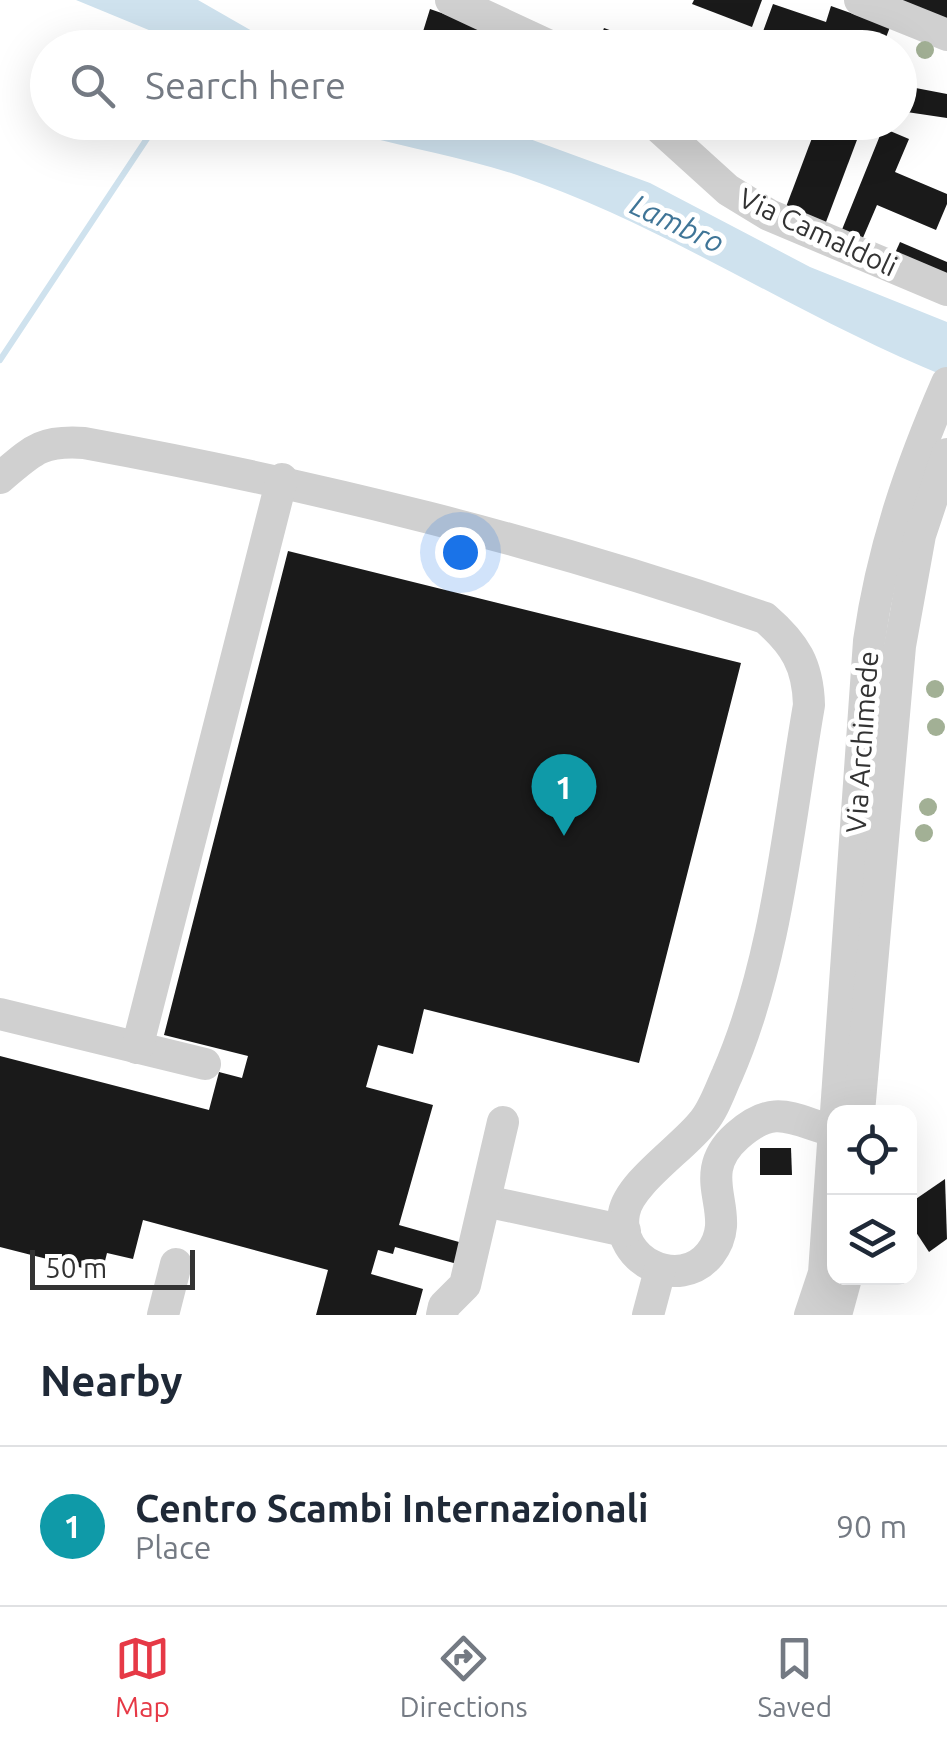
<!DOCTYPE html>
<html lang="en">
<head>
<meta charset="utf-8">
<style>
	:root { --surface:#fff; --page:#f6f6f7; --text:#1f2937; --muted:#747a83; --line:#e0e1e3; --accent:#e63946 }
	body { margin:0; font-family:Ubuntu,sans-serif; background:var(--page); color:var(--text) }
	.controls { position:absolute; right:30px; bottom:30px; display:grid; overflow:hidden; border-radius:20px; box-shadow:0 10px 40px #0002 }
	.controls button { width:90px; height:90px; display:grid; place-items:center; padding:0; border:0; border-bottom:2px solid var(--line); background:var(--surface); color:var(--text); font:50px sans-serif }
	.scale { position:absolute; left:30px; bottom:25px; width:165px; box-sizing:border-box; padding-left:10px; border:5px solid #333; border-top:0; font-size:28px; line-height:35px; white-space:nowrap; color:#333; -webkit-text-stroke:8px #fff; paint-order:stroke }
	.you { position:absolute; left:460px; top:552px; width:35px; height:35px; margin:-25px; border:8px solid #fff; border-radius:50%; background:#1a73e8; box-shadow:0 0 0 15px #1a73e833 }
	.badge { display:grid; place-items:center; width:65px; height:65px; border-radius:50%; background:var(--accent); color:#fff; font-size:32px; font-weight:700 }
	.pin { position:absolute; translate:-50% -82px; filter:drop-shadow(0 2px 5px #0008) }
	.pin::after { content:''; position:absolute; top:52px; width:35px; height:30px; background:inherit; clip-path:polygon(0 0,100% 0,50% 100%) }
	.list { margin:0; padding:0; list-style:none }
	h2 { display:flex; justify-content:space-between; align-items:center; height:130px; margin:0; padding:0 40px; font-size:42px }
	h2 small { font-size:32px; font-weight:400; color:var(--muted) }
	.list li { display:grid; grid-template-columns:65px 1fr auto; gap:30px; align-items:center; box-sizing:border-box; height:160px; padding:0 40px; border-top:2px solid var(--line) }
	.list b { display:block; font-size:38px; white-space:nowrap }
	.list p { margin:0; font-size:32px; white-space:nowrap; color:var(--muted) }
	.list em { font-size:32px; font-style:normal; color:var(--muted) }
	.icon { flex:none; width:55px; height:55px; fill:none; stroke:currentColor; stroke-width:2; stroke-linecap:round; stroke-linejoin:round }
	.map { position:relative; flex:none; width:947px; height:1315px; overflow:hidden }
	.search { position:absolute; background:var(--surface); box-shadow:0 10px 40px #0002; left:30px; right:30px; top:30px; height:110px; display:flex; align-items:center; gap:25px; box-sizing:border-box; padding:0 35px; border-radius:55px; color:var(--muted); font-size:38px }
	.sheet { height:290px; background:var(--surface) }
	nav { display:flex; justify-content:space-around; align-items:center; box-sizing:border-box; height:140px; border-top:2px solid var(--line); background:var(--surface); font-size:28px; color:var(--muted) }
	nav a { display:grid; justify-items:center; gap:5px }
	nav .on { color:var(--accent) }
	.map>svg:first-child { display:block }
	.water { fill:#cfe2ee }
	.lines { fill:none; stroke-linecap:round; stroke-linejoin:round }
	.stream { stroke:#cfe2ee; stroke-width:6 }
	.building { fill:#1a1a1a }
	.minor { stroke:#d0d0d0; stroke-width:32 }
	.tree { fill:#a2b095 }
	.labels { text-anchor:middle; stroke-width:10; stroke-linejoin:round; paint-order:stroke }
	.street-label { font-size:28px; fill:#333; stroke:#fff }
	.water-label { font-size:30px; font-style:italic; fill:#3f7597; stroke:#fff }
</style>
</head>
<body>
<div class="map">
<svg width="947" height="1315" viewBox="0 0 947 1315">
	<rect width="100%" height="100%" fill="#fff"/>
	<!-- water -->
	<g class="water">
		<path d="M76 0H198L280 47H190Z"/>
		<path d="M338 123H486L650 183 810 267 947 322V377C800 318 667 226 517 175 466 158 412 149 361 135Z"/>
	</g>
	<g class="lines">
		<!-- stream -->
		<path class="stream" d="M0 360 158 122"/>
	</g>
	<!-- building -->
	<g class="building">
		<path d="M694 0H762L752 27 692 4Z"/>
		<path d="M896 0H947V20Z"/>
		<path d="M773 4 826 22 831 6 890 27 882 48H757Z"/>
		<path d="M430 9 499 33 527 48H470L449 39 445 48 421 38Z"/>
		<path d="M604 28 656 47V48H597Z"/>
		<path d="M900 85 947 94V118L900 111Z"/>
		<path d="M818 122 863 124 823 230 783 215Z"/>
		<path d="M883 128 909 139 895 172 947 194V204L936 230 877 205 859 247 839 237Z"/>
		<path d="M900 242 947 262V282L892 260Z"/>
		<path d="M288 551 741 663 639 1063 424 1009 413 1054 378 1045 366 1087 433 1105 399 1225 466 1244 461 1265 395 1247 393 1254 378 1250 371 1274 423 1289 416 1315H316L328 1270 143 1220 133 1259 107 1253 102 1273 0 1247V1056L209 1110 219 1072 242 1078 248 1056 164 1035Z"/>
		<path d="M760 1148H791L792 1175H760Z"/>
		<path d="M945 1179 947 1239 929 1252 910 1223V1203Z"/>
	</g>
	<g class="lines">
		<!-- minor -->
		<g class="minor">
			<path d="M451 0 554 48"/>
			<path d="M860 0 947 35"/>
			<path d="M653 122 728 190 769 215 947 290"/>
			<path d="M0 478C32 451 40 440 84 443 319 486 538 540 765 618 795 644 808 665 809 705 788 826 777 961 727 1075 720 1090 714 1109 703 1122 684 1147 629 1183 624 1213 615 1261 680 1292 710 1254 742 1213 690 1178 737 1136 775 1102 792 1120 834 1131"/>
			<path d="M0 1014 205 1064"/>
			<path d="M137 1048 282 479"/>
			<path d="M836 1112 869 641C882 549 910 468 947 383"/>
			<path d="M859 1112 900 646 920 535 947 454"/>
			<path d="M485 1201 625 1231"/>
			<path d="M163 1315 176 1264"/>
			<path d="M442 1315 444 1306 465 1285 503 1122"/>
			<path d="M648 1315 660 1270"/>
			<path d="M810 1315 824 1273 834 1129"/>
			<path d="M836 1315 846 1278"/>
		</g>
	</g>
	<!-- trees -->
	<g class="tree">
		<circle cx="925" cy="50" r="9"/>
		<circle cx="935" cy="689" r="9"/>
		<circle cx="936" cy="727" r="9"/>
		<circle cx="928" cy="807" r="9"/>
		<circle cx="924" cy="833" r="9"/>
	</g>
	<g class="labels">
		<!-- street labels -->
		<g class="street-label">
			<text transform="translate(818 232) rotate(25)" y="10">Via Camaldoli</text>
			<text transform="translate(862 742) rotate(-86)" y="10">Via Archimede</text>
		</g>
		<!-- water labels -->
		<g class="water-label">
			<text transform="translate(677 224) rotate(25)" y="10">Lambro</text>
		</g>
	</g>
</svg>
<div class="controls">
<button><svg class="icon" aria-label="locate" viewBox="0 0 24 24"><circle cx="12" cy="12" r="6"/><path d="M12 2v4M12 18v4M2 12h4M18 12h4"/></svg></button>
<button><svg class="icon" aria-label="layers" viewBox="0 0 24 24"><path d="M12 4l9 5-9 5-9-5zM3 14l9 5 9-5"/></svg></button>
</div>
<div class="scale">50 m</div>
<div class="you"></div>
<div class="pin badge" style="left:564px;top:836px;background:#0f9aa8">1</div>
<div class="search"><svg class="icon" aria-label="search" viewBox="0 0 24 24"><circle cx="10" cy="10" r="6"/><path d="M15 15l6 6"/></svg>Search here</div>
</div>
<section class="sheet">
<h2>Nearby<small></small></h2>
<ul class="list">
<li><span class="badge" style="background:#0f9aa8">1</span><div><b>Centro Scambi Internazionali</b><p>Place</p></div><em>90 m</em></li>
</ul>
</section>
<nav>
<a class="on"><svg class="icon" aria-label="map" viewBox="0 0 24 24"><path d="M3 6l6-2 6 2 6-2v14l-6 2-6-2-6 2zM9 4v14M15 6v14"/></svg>Map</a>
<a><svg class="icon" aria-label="directions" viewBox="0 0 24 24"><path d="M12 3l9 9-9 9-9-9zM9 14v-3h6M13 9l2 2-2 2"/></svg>Directions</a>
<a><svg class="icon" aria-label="saved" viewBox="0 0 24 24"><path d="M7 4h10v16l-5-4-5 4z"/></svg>Saved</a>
</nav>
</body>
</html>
